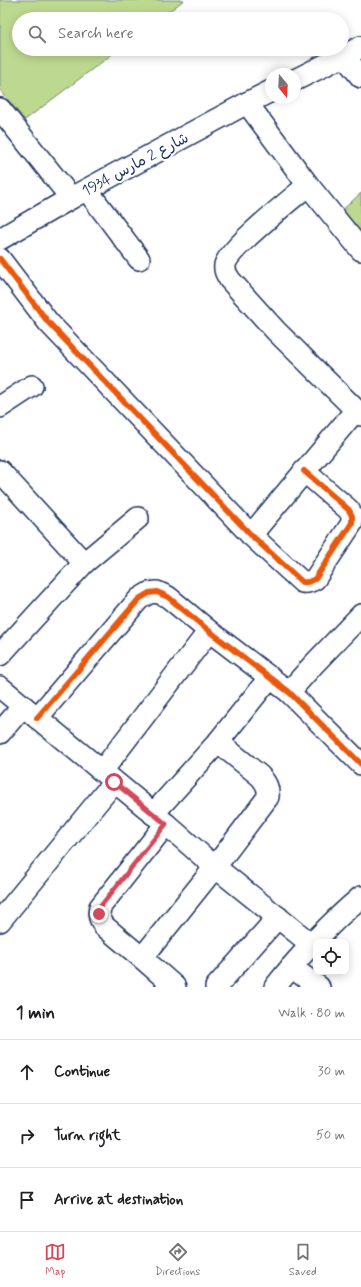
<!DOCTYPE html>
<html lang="en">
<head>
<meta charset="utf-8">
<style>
	:root { --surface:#fff; --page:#f2f2f2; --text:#202124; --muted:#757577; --line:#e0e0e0; --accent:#d1495b }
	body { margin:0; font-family:Mynerve,"Playpen Sans Arabic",sans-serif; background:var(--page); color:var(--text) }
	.controls { position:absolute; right:12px; bottom:12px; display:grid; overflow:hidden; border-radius:8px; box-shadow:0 2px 10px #0003 }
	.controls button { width:36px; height:36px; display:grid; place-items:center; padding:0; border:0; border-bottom:1px solid var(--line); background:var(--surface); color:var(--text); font:20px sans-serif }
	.compass { position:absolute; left:265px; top:68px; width:36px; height:36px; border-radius:50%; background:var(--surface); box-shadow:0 2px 10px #0003; rotate:162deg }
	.stop { position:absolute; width:12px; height:12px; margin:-9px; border:3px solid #d1495b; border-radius:50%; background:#fff }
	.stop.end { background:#d1495b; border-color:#fff; box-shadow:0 1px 4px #0008 }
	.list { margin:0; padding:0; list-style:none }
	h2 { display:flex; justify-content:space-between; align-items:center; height:52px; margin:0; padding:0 16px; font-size:17px }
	h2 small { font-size:13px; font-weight:400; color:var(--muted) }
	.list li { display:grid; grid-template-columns:26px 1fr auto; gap:12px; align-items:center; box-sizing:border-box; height:64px; padding:0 16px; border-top:1px solid var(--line) }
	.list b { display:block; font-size:15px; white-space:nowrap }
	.list em { font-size:13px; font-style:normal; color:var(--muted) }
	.icon { flex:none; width:22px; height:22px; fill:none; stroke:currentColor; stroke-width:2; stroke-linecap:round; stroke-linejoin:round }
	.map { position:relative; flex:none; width:361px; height:987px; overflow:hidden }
	.search { position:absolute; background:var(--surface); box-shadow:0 2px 10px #0003; left:12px; right:12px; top:12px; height:44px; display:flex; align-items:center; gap:10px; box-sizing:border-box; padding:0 14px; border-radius:22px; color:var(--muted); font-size:15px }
	.sheet { height:244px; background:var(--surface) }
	nav { display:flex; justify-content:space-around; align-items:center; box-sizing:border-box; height:56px; border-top:1px solid var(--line); background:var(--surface); font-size:11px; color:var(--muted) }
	nav a { display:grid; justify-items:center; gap:2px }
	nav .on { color:var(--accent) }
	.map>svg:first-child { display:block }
	.green { fill:#bdd990; stroke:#6c8477 }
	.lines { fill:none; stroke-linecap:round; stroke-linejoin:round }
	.minor-casing { stroke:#1b2f5e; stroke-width:24 }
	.minor { stroke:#fff; stroke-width:21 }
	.cycleway-casing { stroke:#fff; stroke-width:8 }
	.cycleway { stroke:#e8590c; stroke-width:6 }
	.route { stroke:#d1495b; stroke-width:5 }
	.labels { text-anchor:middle; stroke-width:4; stroke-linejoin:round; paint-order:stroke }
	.street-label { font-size:15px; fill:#1b2f5e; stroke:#fff }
</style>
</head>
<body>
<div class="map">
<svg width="361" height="987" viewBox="0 0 361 987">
	<rect width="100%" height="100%" fill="#fff"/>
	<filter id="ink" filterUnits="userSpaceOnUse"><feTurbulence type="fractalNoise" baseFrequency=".025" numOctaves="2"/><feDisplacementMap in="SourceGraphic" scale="8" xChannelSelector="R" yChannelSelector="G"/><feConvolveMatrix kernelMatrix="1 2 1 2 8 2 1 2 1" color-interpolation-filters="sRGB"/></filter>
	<g filter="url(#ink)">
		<!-- green -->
		<g class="green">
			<path d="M0 0H184L159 19H19V49H119L25 120 0 90Z"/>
			<path d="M361 193V239L338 214Z"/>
		</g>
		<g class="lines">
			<!-- minor casing -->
			<g class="minor-casing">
				<g id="minor">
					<path d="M344 56 361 77"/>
					<path d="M295 80 361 47"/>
					<path d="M247 103 308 185 361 250"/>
					<path d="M0 109 71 198"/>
					<path d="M308 185C293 198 228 249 225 265 224 271 227 275 230 280L276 331 361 415"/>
					<path d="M87 190 139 259"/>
					<path d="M0 239 71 198 247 103 271 91"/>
					<path d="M0 259 48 322 251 535 302 582C307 583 310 582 315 579L352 523V516L349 510 304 471"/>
					<path d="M0 407 32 386"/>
					<path d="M0 471 84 563"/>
					<path d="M251 535 356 410"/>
					<path d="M0 655 84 563 138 518"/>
					<path d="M0 687 166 824 215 867 311 944"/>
					<path d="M289 692 313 665 361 615"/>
					<path d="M37 718 139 599 149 593 157 592 168 597 209 631 289 692 361 764"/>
					<path d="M0 733 23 706"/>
					<path d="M102 771 209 631"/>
					<path d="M153 814 218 742 270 677"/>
					<path d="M166 824 100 907C98 915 100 919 104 926L142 958 175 987"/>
					<path d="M0 921 114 782"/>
					<path d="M142 958 215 867 268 797C269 788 266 783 260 776L218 742"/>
					<path d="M291 967 319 987"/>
					<path d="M216 987 278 917"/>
					<path d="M275 987C301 954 329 924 361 897"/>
				</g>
			</g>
			<!-- minor -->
			<use href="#minor" class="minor"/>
			<!-- cycleway casing -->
			<g class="cycleway-casing">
				<g id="cycleway">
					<path d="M0 259 48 322 251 535 302 582C307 583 310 582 315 579L352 523V516L349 510 304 471"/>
					<path d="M37 718 139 599 149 593 157 592 168 597 209 631 289 692 361 764"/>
				</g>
			</g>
			<!-- cycleway -->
			<use href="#cycleway" class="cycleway"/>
		</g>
	</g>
	<g class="lines" filter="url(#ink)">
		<!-- route -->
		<path class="route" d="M99 914 100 907 166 824 114 782"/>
	</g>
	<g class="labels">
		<!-- street labels -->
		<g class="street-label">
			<text transform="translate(135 164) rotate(-28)" y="5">شارع 2 مارس 1934</text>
		</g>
	</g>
</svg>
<div class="controls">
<button><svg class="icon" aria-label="locate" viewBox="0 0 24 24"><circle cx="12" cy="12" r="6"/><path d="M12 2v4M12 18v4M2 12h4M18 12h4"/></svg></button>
</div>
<svg class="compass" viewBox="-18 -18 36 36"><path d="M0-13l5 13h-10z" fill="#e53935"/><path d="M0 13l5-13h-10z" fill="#757577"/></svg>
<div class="stop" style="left:114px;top:782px"></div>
<div class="stop end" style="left:99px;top:914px"></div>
<div class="search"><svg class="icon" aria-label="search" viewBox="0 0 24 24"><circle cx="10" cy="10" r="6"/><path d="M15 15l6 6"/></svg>Search here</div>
</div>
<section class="sheet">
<h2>1 min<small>Walk · 80 m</small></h2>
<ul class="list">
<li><svg class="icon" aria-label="ahead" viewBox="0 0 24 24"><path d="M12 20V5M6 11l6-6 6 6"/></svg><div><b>Continue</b></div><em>30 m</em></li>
<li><svg class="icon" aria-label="right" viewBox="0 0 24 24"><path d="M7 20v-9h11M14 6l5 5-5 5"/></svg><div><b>Turn right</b></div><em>50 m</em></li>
<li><svg class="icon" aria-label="arrive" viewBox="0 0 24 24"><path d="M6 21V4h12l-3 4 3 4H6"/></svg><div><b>Arrive at destination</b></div></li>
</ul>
</section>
<nav>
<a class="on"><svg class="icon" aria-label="map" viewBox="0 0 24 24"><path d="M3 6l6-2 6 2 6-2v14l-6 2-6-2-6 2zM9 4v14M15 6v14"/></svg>Map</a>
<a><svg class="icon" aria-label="directions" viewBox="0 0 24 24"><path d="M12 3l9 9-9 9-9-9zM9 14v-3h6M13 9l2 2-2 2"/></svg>Directions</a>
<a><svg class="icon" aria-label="saved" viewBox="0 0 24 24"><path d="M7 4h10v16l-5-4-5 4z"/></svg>Saved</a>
</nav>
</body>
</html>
